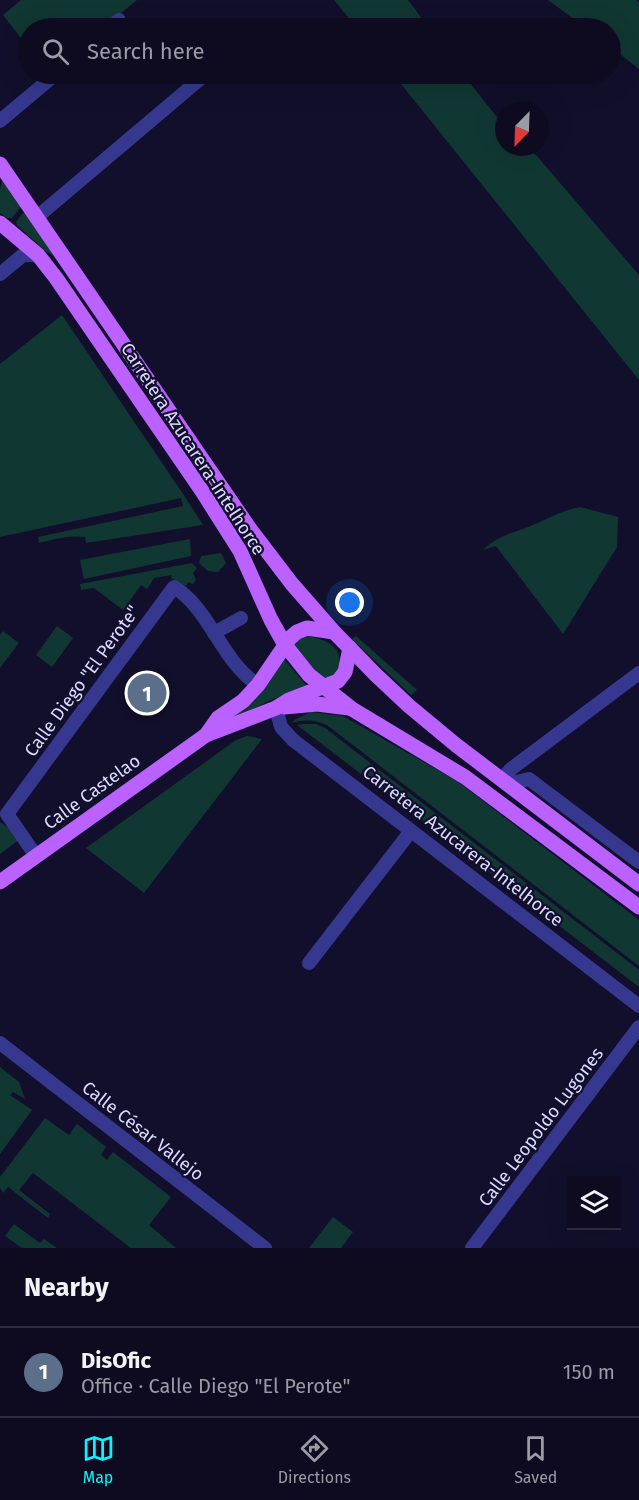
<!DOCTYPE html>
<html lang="en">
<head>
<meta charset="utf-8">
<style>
	:root { --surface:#0e0b21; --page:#1c192e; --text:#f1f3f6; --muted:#9b9ba5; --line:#2e2b3f; --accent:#06f6ff }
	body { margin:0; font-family:"Fira Sans",sans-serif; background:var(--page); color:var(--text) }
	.controls { position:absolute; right:18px; bottom:18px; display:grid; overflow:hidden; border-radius:0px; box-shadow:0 6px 24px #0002 }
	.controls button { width:54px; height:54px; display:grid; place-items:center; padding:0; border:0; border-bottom:2px solid var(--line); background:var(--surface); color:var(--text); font:30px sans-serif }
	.compass { position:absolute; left:495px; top:102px; width:54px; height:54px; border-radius:50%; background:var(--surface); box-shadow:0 6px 24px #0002; rotate:203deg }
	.you { position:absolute; left:350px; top:603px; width:21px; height:21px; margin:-15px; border:4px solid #fff; border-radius:50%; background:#1a73e8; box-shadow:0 0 0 9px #1a73e833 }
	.badge { display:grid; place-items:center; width:39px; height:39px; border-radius:50%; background:var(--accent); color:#fff; font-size:20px; font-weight:700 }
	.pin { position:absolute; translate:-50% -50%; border:3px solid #fff; box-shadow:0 2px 6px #0006 }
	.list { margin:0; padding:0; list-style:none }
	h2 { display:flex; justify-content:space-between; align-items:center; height:78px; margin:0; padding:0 24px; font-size:26px }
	h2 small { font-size:20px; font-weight:400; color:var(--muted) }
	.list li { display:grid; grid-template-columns:39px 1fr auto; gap:18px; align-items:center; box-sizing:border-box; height:90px; padding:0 24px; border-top:2px solid var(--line) }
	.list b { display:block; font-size:22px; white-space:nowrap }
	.list p { margin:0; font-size:20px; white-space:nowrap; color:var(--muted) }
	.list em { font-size:20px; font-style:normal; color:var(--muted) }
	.icon { flex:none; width:33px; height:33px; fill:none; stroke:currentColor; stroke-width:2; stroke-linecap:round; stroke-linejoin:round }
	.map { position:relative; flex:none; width:639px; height:1248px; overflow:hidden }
	.search { position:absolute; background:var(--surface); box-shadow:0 6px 24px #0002; left:18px; right:18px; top:18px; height:66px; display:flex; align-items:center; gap:15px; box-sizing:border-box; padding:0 21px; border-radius:33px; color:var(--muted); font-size:22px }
	.sheet { height:168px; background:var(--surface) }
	nav { display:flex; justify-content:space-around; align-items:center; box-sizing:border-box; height:84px; border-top:2px solid var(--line); background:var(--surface); font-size:16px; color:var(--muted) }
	nav a { display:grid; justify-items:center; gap:3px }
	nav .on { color:var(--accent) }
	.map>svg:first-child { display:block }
	.green { fill:#113733 }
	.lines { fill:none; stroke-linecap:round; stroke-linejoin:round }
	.minor { stroke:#36388f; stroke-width:14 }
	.major { stroke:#ba61ff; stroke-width:15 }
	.labels { text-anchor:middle; stroke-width:4.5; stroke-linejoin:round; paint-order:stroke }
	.street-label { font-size:18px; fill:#dcdaff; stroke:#120f2c }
</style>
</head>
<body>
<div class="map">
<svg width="639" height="1248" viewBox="0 0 639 1248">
	<rect width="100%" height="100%" fill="#120f2c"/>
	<!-- green -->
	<g class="green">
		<path d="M21 0H137L103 28H28V47L3 15Z"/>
		<path d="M334 0H408L429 28H357Z"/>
		<path d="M548 0H636L639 3V69L611 47 610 28H586Z"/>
		<path d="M393 74H463L504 126V147H526L536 155 639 275V380Z"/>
		<path d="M3 177 21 204 20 208 12 218H7L0 213V189Z"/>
		<path d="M26 212 57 257 45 251 17 225 16 222 23 213Z"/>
		<path d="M62 315 185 497 203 525 86 543 85 537C68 535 56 539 39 543L38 537 183 506 181 498 0 537V364Z"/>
		<path d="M580 507 618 517 617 547 563 634 496 546 483 550C501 533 514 534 535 524 552 517 561 511 580 507Z"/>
		<path d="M190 539 191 556 84 579 80 560Z"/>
		<path d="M221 553 226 563 218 572 208 571 199 563 201 556Z"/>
		<path d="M192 563 197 568 193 573 196 580 193 584 188 582 186 586 171 578 172 575 154 578 147 589 141 585 123 610 94 588 81 590 80 584Z"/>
		<path d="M57 626 73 638 52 667 36 655Z"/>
		<path d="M3 631 19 643 0 668V635Z"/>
		<path d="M307 636C331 640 349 651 334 677L323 679 294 646 298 639Z"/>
		<path d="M356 636 417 690 411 695 352 639Z"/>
		<path d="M283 658 307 686 271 700 231 720 229 718Z"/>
		<path d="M311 712 343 716 457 781 639 920V966L327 725C315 720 305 719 292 723L294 720Z"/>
		<path d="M303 724H316L325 728 639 970V987L415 815 417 811 411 806 408 810 297 725Z"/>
		<path d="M247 736 262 739 144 893 86 848 236 740Z"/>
		<path d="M0 822 12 830 19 840 0 854Z"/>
		<path d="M0 1067 19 1082 25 1099 13 1092 10 1095 32 1110 0 1154Z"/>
		<path d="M45 1118 69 1135 77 1124 106 1147 101 1155 107 1160 113 1152 171 1197 149 1225 176 1248H131L33 1173 19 1190 50 1214 48 1218 8 1187 3 1193 0 1188V1177Z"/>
		<path d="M333 1217 353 1232 341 1248H309Z"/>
		<path d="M14 1224 40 1243 44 1239 57 1248H22L5 1236Z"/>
	</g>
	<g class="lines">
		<!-- minor -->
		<g class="minor">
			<path d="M109 28 119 20"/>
			<path d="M0 121 56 74"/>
			<path d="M37 217 206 74"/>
			<path d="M0 274 23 255H38"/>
			<path d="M214 633 241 618"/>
			<path d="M276 708 281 727 293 740 639 1006"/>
			<path d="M502 779 511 769 639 673"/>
			<path d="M508 784 529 779 639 862"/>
			<path d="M36 856 7 814 174 587C211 610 221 661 258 685"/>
			<path d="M309 963 411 831"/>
			<path d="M0 1043 265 1248"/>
			<path d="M472 1248 639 1027"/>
		</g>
		<!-- major -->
		<g class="major">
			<path d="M0 164 250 529 292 584 334 632 376 675 409 706 456 745 639 884"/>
			<path d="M0 223 38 255 56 278 202 491 240 551 271 620 285 645 309 675 352 709 465 777 639 907"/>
			<path d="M284 707 317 704 349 708"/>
			<path d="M206 735 276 708 289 700 338 681 345 672 350 648"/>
			<path d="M0 882 206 735 218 718 243 701 258 685 290 638 297 632 307 628 334 632"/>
		</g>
	</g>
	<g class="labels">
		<!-- street labels -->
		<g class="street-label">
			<text transform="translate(193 449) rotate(57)" y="6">Carretera Azucarera-Intelhorce</text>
			<text transform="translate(82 681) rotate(-54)" y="6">Calle Diego "El Perote"</text>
			<text transform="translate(92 792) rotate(-36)" y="6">Calle Castelao</text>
			<text transform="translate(463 846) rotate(38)" y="6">Carretera Azucarera-Intelhorce</text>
			<text transform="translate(541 1127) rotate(-53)" y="6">Calle Leopoldo Lugones</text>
			<text transform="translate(143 1131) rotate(38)" y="6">Calle César Vallejo</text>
		</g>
	</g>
</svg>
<div class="controls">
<button><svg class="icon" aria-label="layers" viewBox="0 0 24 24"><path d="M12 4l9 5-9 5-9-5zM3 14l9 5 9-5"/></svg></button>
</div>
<svg class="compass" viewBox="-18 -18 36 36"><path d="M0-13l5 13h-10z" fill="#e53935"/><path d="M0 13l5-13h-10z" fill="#9b9ba5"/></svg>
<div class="you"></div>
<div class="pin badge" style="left:147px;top:693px;background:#5c6f8a">1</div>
<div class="search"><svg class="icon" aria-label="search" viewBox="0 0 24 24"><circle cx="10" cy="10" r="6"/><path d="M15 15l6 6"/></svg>Search here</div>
</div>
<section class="sheet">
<h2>Nearby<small></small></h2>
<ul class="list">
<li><span class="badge" style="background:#5c6f8a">1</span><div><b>DisOfic</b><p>Office · Calle Diego &quot;El Perote&quot;</p></div><em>150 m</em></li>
</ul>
</section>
<nav>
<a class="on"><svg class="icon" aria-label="map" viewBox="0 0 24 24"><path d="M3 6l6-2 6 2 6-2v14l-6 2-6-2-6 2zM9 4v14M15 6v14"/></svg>Map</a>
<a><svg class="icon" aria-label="directions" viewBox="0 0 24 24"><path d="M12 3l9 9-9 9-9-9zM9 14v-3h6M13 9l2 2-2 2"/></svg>Directions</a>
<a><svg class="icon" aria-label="saved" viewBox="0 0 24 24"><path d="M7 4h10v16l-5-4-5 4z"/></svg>Saved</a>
</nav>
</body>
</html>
